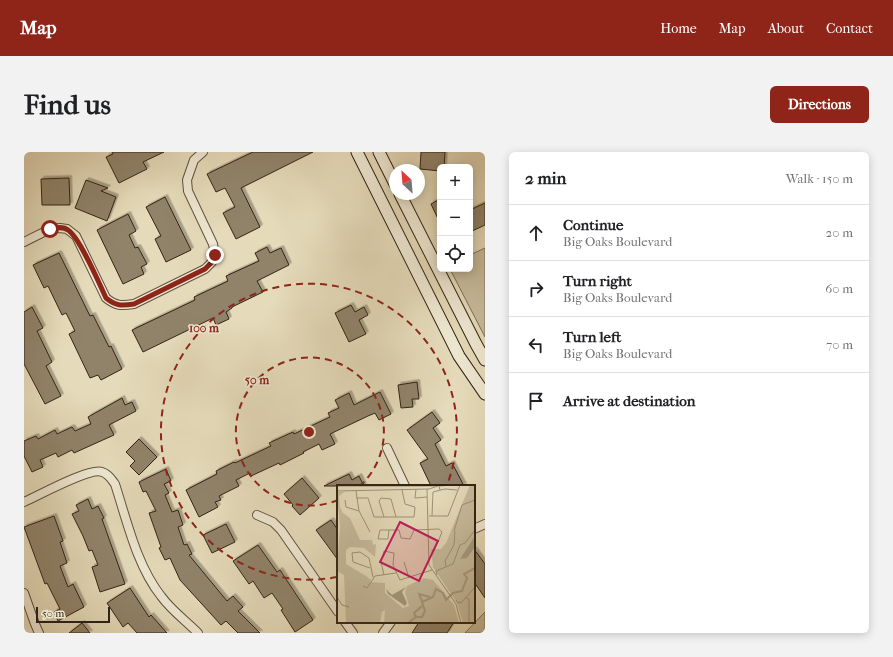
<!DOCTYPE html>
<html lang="en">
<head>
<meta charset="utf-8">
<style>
	:root { --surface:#fff; --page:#f2f2f2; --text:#202124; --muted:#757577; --line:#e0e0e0; --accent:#8f2418 }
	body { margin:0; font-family:"IM FELL French Canon",serif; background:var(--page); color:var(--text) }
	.controls { position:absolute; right:12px; top:12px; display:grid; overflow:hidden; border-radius:6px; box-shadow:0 2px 10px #0003 }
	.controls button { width:36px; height:36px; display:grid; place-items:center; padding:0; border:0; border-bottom:1px solid var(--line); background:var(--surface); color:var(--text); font:20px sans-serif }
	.compass { position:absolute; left:365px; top:12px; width:36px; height:36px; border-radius:50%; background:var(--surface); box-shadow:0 2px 10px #0003; rotate:334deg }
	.scale { position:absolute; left:12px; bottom:10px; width:74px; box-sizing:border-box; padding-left:4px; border:2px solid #332314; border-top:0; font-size:11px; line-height:14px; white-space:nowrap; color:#332314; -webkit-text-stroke:3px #eee8d2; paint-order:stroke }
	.stop { position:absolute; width:12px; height:12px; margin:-9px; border:3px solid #8f2418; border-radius:50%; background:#fff }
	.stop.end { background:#8f2418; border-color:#fff; box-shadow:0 1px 4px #0008 }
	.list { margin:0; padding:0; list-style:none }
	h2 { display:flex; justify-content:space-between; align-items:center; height:52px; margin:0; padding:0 16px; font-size:17px }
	h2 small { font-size:13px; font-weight:400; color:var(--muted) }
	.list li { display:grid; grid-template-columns:26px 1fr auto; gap:12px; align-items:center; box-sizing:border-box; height:56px; padding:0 16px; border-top:1px solid var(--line) }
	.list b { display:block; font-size:15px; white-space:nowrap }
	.list p { margin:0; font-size:13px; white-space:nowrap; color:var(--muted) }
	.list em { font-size:13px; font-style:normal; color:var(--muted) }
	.icon { flex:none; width:22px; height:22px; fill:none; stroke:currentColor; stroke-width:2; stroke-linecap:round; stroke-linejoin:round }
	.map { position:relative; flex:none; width:461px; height:481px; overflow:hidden; border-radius:6px }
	header { display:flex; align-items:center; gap:24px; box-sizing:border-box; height:56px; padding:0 20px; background:var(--accent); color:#fff }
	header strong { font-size:19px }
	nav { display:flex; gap:22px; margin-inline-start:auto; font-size:14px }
	.intro { display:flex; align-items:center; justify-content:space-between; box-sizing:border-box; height:96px; padding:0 24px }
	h1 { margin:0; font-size:28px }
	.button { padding:10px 18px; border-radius:6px; background:var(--accent); color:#fff; font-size:14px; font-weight:700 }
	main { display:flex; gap:24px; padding:0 24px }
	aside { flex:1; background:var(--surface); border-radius:6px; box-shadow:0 2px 10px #0003 }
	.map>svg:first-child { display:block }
	.green { fill:#c7bc9e; stroke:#7d7059 }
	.building { fill:#90836a; stroke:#332314; filter:url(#shadow) }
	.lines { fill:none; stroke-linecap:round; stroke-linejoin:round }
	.minor-casing { stroke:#60513e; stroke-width:10 }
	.secondary-casing { stroke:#332314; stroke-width:13 }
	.minor { stroke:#eee8d2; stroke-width:8 }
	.secondary { stroke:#eee8d2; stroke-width:11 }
	.route { stroke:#8f2418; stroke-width:5 }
	.ring { fill:none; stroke:#8f2418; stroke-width:2; stroke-dasharray:7 5 }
	.inset-river { fill:none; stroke:#a89c82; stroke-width:2 }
	.inset-road { fill:none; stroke:#9e9178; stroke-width:1 }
	.view { fill:#c2185b; fill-opacity:0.15; stroke:#c2185b; stroke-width:2 }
	.inset-edge { fill:none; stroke:#332314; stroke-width:2 }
	.centre { fill:#8f2418; stroke:#eee8d2; stroke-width:2 }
	.ring-label { font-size:12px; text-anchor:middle; font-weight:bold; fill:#8f2418; stroke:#eee8d2; stroke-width:3; stroke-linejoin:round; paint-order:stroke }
</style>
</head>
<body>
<header>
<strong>Map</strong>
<nav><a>Home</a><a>Map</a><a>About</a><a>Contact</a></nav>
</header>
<div class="intro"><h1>Find us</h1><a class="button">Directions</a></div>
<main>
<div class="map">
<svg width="461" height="481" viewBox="0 0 461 481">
	<defs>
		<filter id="shadow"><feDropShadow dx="2.5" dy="-2.5" stdDeviation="0" flood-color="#0004"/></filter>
	</defs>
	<rect width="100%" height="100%" fill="#e5dbba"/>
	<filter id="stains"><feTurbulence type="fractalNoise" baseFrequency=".005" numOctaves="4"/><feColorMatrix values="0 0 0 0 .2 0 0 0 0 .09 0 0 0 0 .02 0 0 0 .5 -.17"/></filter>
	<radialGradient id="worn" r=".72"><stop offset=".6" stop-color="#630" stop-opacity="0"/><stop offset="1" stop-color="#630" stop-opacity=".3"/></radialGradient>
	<!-- green -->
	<g class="green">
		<path d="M461 96V185L426 117H446V103Z"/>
		<path d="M461 460V481H441Z"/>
	</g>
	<!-- building -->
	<g class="building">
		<path d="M88 0H140L119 10 123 17 95 31 82 5 89 2Z"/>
		<path d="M229 0H289L217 36 236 75 212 87 199 61 211 55 201 36 192 40 183 22Z"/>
		<path d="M397 0H421L420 15H416V19L396 17Z"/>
		<path d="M45 26 46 53H18L17 27Z"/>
		<path d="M62 28 84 36 77 39 92 45 83 69 51 56Z"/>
		<path d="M141 45 167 98 142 110 131 87 137 84 122 55Z"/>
		<path d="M416 47V71L407 52Z"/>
		<path d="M461 51V73L446 80V58Z"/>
		<path d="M104 62 112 79 105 83 111 96 114 95 123 112 117 115 120 122 99 132 73 78Z"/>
		<path d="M243 95 246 101 257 96 265 113 233 129 239 140 208 155V156L202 160 205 167 192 173 189 166 119 200 108 178 171 148 170 145 204 129 202 124 235 109 231 101Z"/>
		<path d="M35 101 66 164 69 163 85 195 87 194 98 217 77 228 74 223 66 226 45 182 51 179 42 161 38 163 24 134 20 136 9 113Z"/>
		<path d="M327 153 331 160 340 155 344 163 335 168 342 182 325 190 311 161Z"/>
		<path d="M8 155 19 176 13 179 28 210 22 214 37 244 21 252 0 212V160Z"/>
		<path d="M393 230 395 247H388L389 255 377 256 374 233Z"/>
		<path d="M356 240 367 262 355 268 351 261 344 264 306 282 311 292 298 298 295 292 279 300 280 301 256 313 255 311 227 324 226 321 212 328 215 334 195 344 197 348 191 350 194 355 175 365 162 338 193 322 192 319 210 310 211 311 247 294 245 291 269 280 270 282 306 265 304 261 315 256 311 248 325 241 330 253Z"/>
		<path d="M98 246 101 253 108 250 112 259 85 273 90 283 50 301 48 298 34 305 32 301 16 308 19 315 8 320 0 304V289L12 284 14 287 31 278 33 282 48 275 51 279 67 272 64 265Z"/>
		<path d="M408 260 416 271 409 276 417 288 411 292 422 314 428 311 440 334H407L396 311 404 307 383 278Z"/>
		<path d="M115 287 133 305 115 323 106 314 111 309 102 300Z"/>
		<path d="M142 317 147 329 140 332 145 341 141 343 148 360 154 358 159 373 154 375 160 393 163 392 168 402 165 403 203 449 209 444 219 455 214 459 236 481H214L202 469 197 473 156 428 146 406 141 408 135 396 137 395 125 361 132 359 122 339 119 340 115 330Z"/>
		<path d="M325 322 328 328 335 324 340 334H300Z"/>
		<path d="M278 326 295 346 276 363 268 354 269 353 260 342Z"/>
		<path d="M64 347 68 357 74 354 80 366 78 367 101 432 76 440 68 415 74 413 68 398 65 399 59 384 48 362 55 359 52 353Z"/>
		<path d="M30 364 39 389 36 390 43 411 36 414 44 435 49 432 60 455 34 469 30 460 36 457 23 431 21 432 0 375Z"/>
		<path d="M307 368 314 378V408L292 378Z"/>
		<path d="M202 372 211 390 188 401 179 383Z"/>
		<path d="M234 393 253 420 256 418 289 468 271 480 257 458 259 457 248 441 240 446 229 429 225 432 209 409Z"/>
		<path d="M450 397 461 412V446L450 430Z"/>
		<path d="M106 436 125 465 127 463 143 481H113L104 471 99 475 83 451Z"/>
		<path d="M395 470H430L423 481H388Z"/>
		<path d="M58 471 66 481H45Z"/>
	</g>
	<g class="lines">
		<!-- minor casing -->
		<g class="minor-casing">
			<g id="minor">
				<path d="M0 90 26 77 36 76 43 77 52 84 82 146C92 154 97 154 110 152L181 117 188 110 191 103 189 92 164 39 163 28 170 8 179 0"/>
				<path d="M363 296 381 334"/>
				<path d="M0 350C14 344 66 315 78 320 85 322 87 327 91 332 103 369 113 414 137 444 147 458 162 469 174 481"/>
				<path d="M233 363 249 370 257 378 314 460"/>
				<path d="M450 377 461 372"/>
				<path d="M0 441 11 472 15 481"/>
				<path d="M321 470 329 481"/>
				<path d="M359 481 367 470"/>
			</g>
		</g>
		<!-- secondary casing -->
		<g class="secondary-casing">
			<g id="secondary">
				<path d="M333 0 435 204 461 242"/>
				<path d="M355 0 371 32"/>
				<path d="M376 42 452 192 461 208"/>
			</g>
		</g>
		<!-- minor -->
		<use href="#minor" class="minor"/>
		<!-- secondary -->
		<use href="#secondary" class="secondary"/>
	</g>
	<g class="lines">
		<!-- route -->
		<path class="route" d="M26 77C32 76 39 74 44 78 56 86 75 131 82 146 92 154 97 154 110 152L181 117 188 110 191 103"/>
	</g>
	<!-- distance rings -->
	<g class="ring">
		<path d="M314 348A74 74 0 1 1 336 334"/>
		<path d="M313 425A148 148 0 1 1 423 333"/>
	</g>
	<!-- overview -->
	<g transform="translate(313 333)">
		<rect width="138" height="138" fill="#e5dbba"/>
		<path d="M133 0H138V138H126L120 118 96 82 94 64H104L109 58ZM0 7H7L2 11 3 22 6 28 13 33 23 55H35L36 60 39 59 38 72 27 63 13 62 9 65V79L29 91 34 95 33 97 48 98V108L66 123 72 121 68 107 70 101 87 93 96 95 117 120 122 138H47L48 125 45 127 43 138H9L7 90 0 86 3 42Z" fill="#c7bc9e"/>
		<path d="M138 51V62L130 73 123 74ZM69 102 65 107 70 118 68 121 51 109 49 104 55 110Z" fill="#a89c82"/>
		<path class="inset-river" d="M85 116 82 109 93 112M79 132 77 128 85 121M71 138 79 132H85L88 126 85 117 96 112 99 104 106 108 109 115 116 108 125 106 130 93 127 89 138 83"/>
		<path class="inset-road" d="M0 1H101L92 4 0 6M79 4 78 13 90 12M90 4 92 80 119 119 124 138M103 5 102 1 117 0M19 6 22 26 33 47M19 13H31L37 32H77L78 22 68 19 65 5M8 15 9 22 22 26M92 31H111L123 0M95 31 96 7 108 4 120 5M47 32 42 16 44 13 54 14 59 32M52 45 51 54H41L43 45H62L64 53 73 54 77 45 102 44 105 47 101 57M117 46 125 20 138 15M67 77 72 93M109 81 108 76 117 60 118 46M33 83 16 77 15 68 23 67 32 73 36 92M47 90 44 77 47 66 57 68 56 80 63 95 95 85M100 90 99 86 116 79 123 60 128 58 138 45M26 101 30 103 38 91 59 88M0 112 5 120 12 122 9 121M129 113 132 114V138M119 115 121 118 125 117 138 102"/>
		<path class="view" d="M63 37 101 56 82 96 43 77Z"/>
		<rect width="138" height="138" class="inset-edge"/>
	</g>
	<circle cx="285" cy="280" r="6" class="centre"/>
	<g class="ring-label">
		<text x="180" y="180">100 m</text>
		<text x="233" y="232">50 m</text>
	</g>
	<rect width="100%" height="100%" filter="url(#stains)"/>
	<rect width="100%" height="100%" fill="url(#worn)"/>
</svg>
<div class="controls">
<button>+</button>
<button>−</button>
<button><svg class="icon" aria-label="locate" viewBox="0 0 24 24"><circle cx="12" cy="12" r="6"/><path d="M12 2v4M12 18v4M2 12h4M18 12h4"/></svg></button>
</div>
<svg class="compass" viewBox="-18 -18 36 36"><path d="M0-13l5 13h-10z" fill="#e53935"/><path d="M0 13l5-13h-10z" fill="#757577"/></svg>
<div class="scale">50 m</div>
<div class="stop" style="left:26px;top:77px"></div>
<div class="stop end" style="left:191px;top:103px"></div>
</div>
<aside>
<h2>2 min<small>Walk · 150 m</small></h2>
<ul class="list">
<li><svg class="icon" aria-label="ahead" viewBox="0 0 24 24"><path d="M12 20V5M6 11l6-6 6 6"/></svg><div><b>Continue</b><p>Big Oaks Boulevard</p></div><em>20 m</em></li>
<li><svg class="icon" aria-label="right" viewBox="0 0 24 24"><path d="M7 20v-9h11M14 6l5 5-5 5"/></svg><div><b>Turn right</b><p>Big Oaks Boulevard</p></div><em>60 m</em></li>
<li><svg class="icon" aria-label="left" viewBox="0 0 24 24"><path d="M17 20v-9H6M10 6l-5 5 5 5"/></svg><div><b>Turn left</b><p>Big Oaks Boulevard</p></div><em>70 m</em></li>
<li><svg class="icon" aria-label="arrive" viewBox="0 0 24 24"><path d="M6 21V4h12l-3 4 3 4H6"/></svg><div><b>Arrive at destination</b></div></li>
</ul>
</aside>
</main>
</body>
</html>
